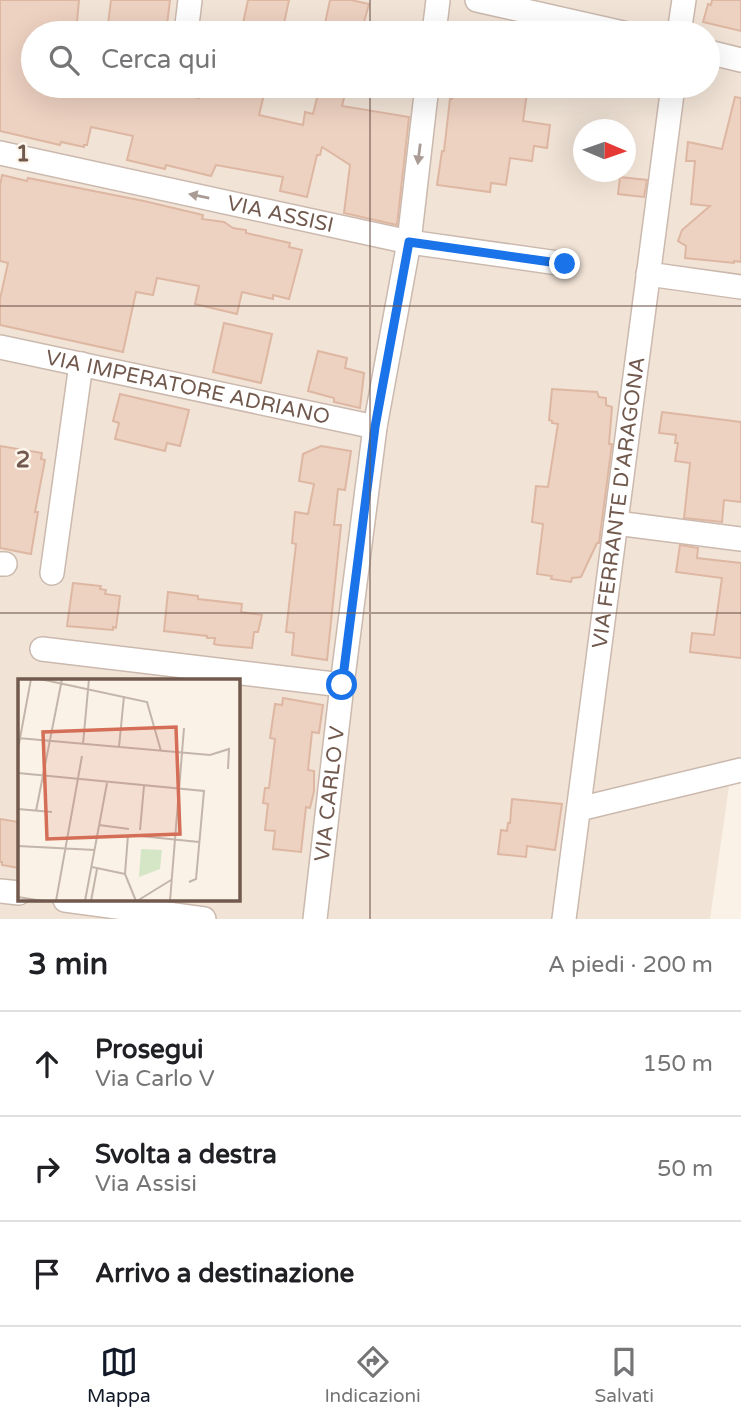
<!DOCTYPE html>
<html lang="it">
<head>
<meta charset="utf-8">
<style>
	:root { --surface:#fff; --page:#f2f2f2; --text:#202124; --muted:#757577; --line:#e0e0e0; --accent:#111827 }
	body { margin:0; font-family:"Varela Round",sans-serif; background:var(--page); color:var(--text) }
	.compass { position:absolute; left:573px; top:119px; width:63px; height:63px; border-radius:50%; background:var(--surface); box-shadow:0 7px 28px #0002; rotate:92deg }
	.stop { position:absolute; width:21px; height:21px; margin:-16px; border:5px solid #1a73e8; border-radius:50%; background:#fff }
	.stop.end { background:#1a73e8; border-color:#fff; box-shadow:0 2px 7px #0008 }
	.list { margin:0; padding:0; list-style:none }
	h2 { display:flex; justify-content:space-between; align-items:center; height:91px; margin:0; padding:0 28px; font-size:30px }
	h2 small { font-size:23px; font-weight:400; color:var(--muted) }
	.list li { display:grid; grid-template-columns:46px 1fr auto; gap:21px; align-items:center; box-sizing:border-box; height:105px; padding:0 28px; border-top:2px solid var(--line) }
	.list b { display:block; font-size:26px; white-space:nowrap }
	.list p { margin:0; font-size:23px; white-space:nowrap; color:var(--muted) }
	.list em { font-size:23px; font-style:normal; color:var(--muted) }
	.icon { flex:none; width:38px; height:38px; fill:none; stroke:currentColor; stroke-width:2; stroke-linecap:round; stroke-linejoin:round }
	.map { position:relative; flex:none; width:741px; height:919px; overflow:hidden }
	.search { position:absolute; background:var(--surface); box-shadow:0 7px 28px #0002; left:21px; right:21px; top:21px; height:77px; display:flex; align-items:center; gap:18px; box-sizing:border-box; padding:0 24px; border-radius:38px; color:var(--muted); font-size:26px }
	.sheet { height:406px; background:var(--surface) }
	nav { display:flex; justify-content:space-around; align-items:center; box-sizing:border-box; height:98px; border-top:2px solid var(--line); background:var(--surface); font-size:19px; color:var(--muted) }
	nav a { display:grid; justify-items:center; gap:4px }
	nav .on { color:var(--accent) }
	.map>svg:first-child { display:block }
	.residential { fill:#f1e3d6; fill-rule:evenodd }
	.building { fill:#edd1c1; stroke:#deb7a3; stroke-width:2 }
	.lines { fill:none; stroke-linecap:round; stroke-linejoin:round }
	.street-casing { stroke:#cbb9ae; stroke-width:26 }
	.street { stroke:#fff; stroke-width:23 }
	.oneway { fill:#aa9b95 }
	.route { stroke:#1a73e8; stroke-width:9 }
	.grid { fill:none; stroke:#71594e; stroke-width:2; stroke-opacity:0.55 }
	.labels { text-anchor:middle; stroke-width:5; stroke-linejoin:round; paint-order:stroke }
	.street-label { font-size:21px; fill:#71594e; stroke:#fdf6ec }
	.inset-road { fill:none; stroke:#c3b5aa; stroke-width:2 }
	.view { fill:#d46e57; fill-opacity:0.15; stroke:#d46e57; stroke-width:3.5 }
	.inset-edge { fill:none; stroke:#71594e; stroke-width:3.5 }
	.grid-label { font-size:23px; text-anchor:middle; font-weight:bold; fill:#71594e; stroke:#fdf6ec; stroke-width:5; stroke-linejoin:round; paint-order:stroke }
</style>
</head>
<body>
<div class="map">
<svg width="741" height="919" viewBox="0 0 741 919">
	<rect width="100%" height="100%" fill="#faf2e7"/>
	<!-- residential -->
	<path class="residential" d="M0 0H741V762L732 765 710 919H0ZM33 33H708V86H33ZM584 130H626V172H584ZM19 681H238V900H19Z"/>
	<!-- building -->
	<g class="building">
		<path d="M0 0H79L76 33H33V86H146L199 98 203 90 232 96 234 86 248 90 249 86H266L259 115 303 125 305 112 313 114 320 86H327L346 90 342 106 409 117 397 225 344 213 350 165 322 147 320 155H317L307 197 280 191 283 177 216 165 211 176 166 165 165 169 127 160 133 136 91 127 87 145H84V147L61 142 60 145 0 131Z"/>
		<path d="M111 0H170L166 33H107Z"/>
		<path d="M248 0H289L282 33H241Z"/>
		<path d="M330 0H351L369 4 361 33H323Z"/>
		<path d="M712 0H741V31L703 22 708 4 711 5Z"/>
		<path d="M454 86H528L523 121 550 125 547 148 534 146 532 161 510 158 506 185 491 183 490 192 437 185 442 151H444L450 99H452Z"/>
		<path d="M735 97 741 98V262L734 261V263L685 258 686 246 678 241 682 230 710 206 691 204 695 161H686L688 142 722 149Z"/>
		<path d="M2 175 27 181 28 178 144 201 203 215 202 219 224 222 233 228 246 230V233L290 243 289 247 302 250 289 299 273 295V299L242 292 237 314 195 304 199 286 157 278 153 295 136 292 123 352 0 325V299L8 263 0 261V186Z"/>
		<path d="M620 177 647 180 644 197 618 194Z"/>
		<path d="M224 323 272 334 261 383 213 372Z"/>
		<path d="M318 351 347 358 345 368 364 373 360 408 334 402V398L308 391Z"/>
		<path d="M552 389 597 392 599 397 606 398V405L612 407 609 444H612L599 543H597L581 577 572 578 571 582 551 579 552 576 537 574 543 524 532 522 536 486 548 487 558 424 552 423V421L549 420Z"/>
		<path d="M120 394 189 410 180 446 167 443 165 451 115 439 119 423 113 421Z"/>
		<path d="M662 412 741 422V502L724 500 722 522 684 518 690 463 675 461 678 443H675L676 435 659 433Z"/>
		<path d="M0 446 42 453 41 459 45 460 35 512H38L31 554 0 548Z"/>
		<path d="M321 446 351 451 345 490 338 489 334 525H341L327 660 292 655 294 633 286 632 296 544 292 543 295 512 308 514 314 484 299 481 303 454Z"/>
		<path d="M680 545 698 548 697 558 741 563V658L690 652 692 633 714 635 722 578 676 572Z"/>
		<path d="M73 583 101 586 100 589 106 590 105 594 120 596 116 628 113 627V630L67 626Z"/>
		<path d="M168 592 198 596V599L242 604 241 612 262 615 258 632H254L252 648 218 645 214 644 215 638H207V636L164 631Z"/>
		<path d="M283 698 323 705 319 733 312 732 308 770 314 771V791L310 808 306 807 301 852 273 849 275 831 265 830 268 804 263 803 265 788H269L275 739 270 738 275 704 282 705Z"/>
		<path d="M512 799 562 804 555 850 527 846 526 857 498 854 501 830 507 831 508 823H510Z"/>
		<path d="M0 819 19 822V868L2 865V862H0Z"/>
	</g>
	<g class="lines">
		<!-- street casing -->
		<g class="street-casing">
			<g id="street">
				<path d="M477 0 623 33"/>
				<path d="M186 33 190 0"/>
				<path d="M434 33 438 0"/>
				<path d="M679 33 684 0"/>
				<path d="M708 52 741 60"/>
				<path id="s1" d="M0 153 409 242 565 264"/>
				<path d="M648 274 741 287"/>
				<path id="s2" d="M0 347 375 427"/>
				<path d="M616 523 741 539"/>
				<path d="M0 564H5"/>
				<path d="M52 573 81 364"/>
				<path d="M42 649 342 685"/>
				<path d="M579 809 741 770"/>
				<path d="M0 891 19 893"/>
				<path d="M65 900 204 919"/>
				<path id="s3" d="M315 919 342 685 375 427 409 242 427 86"/>
				<path id="s4" d="M564 919 673 86"/>
			</g>
		</g>
		<!-- street -->
		<use href="#street" class="street"/>
	</g>
	<!-- one-way arrows -->
	<defs><path id="oneway-solid" d="M-6-.8H1V-3.2L6.5 0L1 3.2V.8H-6Z" transform="scale(1.75)"/></defs>
	<g class="oneway">
		<use href="#oneway-solid" transform="translate(419 154) rotate(97)"/>
		<use href="#oneway-solid" transform="translate(199 196) rotate(-168)"/>
	</g>
	<g class="lines">
		<!-- route -->
		<path class="route" d="M342 685 375 427 409 242 565 264"/>
	</g>
	<!-- grid -->
	<path class="grid" d="M370 0V33M370 86V919M0 306H741M0 613H741"/>
	<g class="labels">
		<!-- street labels -->
		<g class="street-label">
			<text dy="7" stroke="none"><textPath href="#s1" startOffset="287">VIA ASSISI</textPath></text>
			<text dy="7" stroke="none"><textPath href="#s2" startOffset="192">VIA IMPERATORE ADRIANO</textPath></text>
			<text dy="7" stroke="none"><textPath href="#s4" startOffset="420">VIA FERRANTE D'ARAGONA</textPath></text>
			<text dy="7" stroke="none"><textPath href="#s3" startOffset="126">VIA CARLO V</textPath></text>
		</g>
	</g>
	<!-- overview -->
	<g transform="translate(18 679)">
		<rect width="222" height="222" fill="#faf2e7"/>
		<path d="M123 170 144 171 142 190 121 198Z" fill="#d5e6c6"/>
		<path class="inset-road" d="M22 0 129 23 143 72M0 59 192 76 211 70 210 90M65 65 71 0M101 68 106 17M0 70 13 0M0 94 186 112 178 200 171 203M0 130 34 133M18 132 44 0M81 146 111 150M122 151 126 107M110 156 107 195 118 222M122 157 181 163M0 167 77 171M74 188 107 195M0 218 25 222M38 222 64 77M67 222 89 104M73 222 79 190M119 222 153 201M152 222 166 49"/>
		<path class="view" d="M158 48 162 155 29 160 25 53Z"/>
		<rect width="222" height="222" class="inset-edge"/>
	</g>
	<g class="grid-label">
		<text x="23" y="161">1</text>
		<text x="23" y="467">2</text>
	</g>
</svg>
<svg class="compass" viewBox="-18 -18 36 36"><path d="M0-13l5 13h-10z" fill="#e53935"/><path d="M0 13l5-13h-10z" fill="#757577"/></svg>
<div class="stop" style="left:342px;top:685px"></div>
<div class="stop end" style="left:565px;top:264px"></div>
<div class="search"><svg class="icon" aria-label="search" viewBox="0 0 24 24"><circle cx="10" cy="10" r="6"/><path d="M15 15l6 6"/></svg>Cerca qui</div>
</div>
<section class="sheet">
<h2>3 min<small>A piedi · 200 m</small></h2>
<ul class="list">
<li><svg class="icon" aria-label="ahead" viewBox="0 0 24 24"><path d="M12 20V5M6 11l6-6 6 6"/></svg><div><b>Prosegui</b><p>Via Carlo V</p></div><em>150 m</em></li>
<li><svg class="icon" aria-label="right" viewBox="0 0 24 24"><path d="M7 20v-9h11M14 6l5 5-5 5"/></svg><div><b>Svolta a destra</b><p>Via Assisi</p></div><em>50 m</em></li>
<li><svg class="icon" aria-label="arrive" viewBox="0 0 24 24"><path d="M6 21V4h12l-3 4 3 4H6"/></svg><div><b>Arrivo a destinazione</b></div></li>
</ul>
</section>
<nav>
<a class="on"><svg class="icon" aria-label="map" viewBox="0 0 24 24"><path d="M3 6l6-2 6 2 6-2v14l-6 2-6-2-6 2zM9 4v14M15 6v14"/></svg>Mappa</a>
<a><svg class="icon" aria-label="directions" viewBox="0 0 24 24"><path d="M12 3l9 9-9 9-9-9zM9 14v-3h6M13 9l2 2-2 2"/></svg>Indicazioni</a>
<a><svg class="icon" aria-label="saved" viewBox="0 0 24 24"><path d="M7 4h10v16l-5-4-5 4z"/></svg>Salvati</a>
</nav>
</body>
</html>
